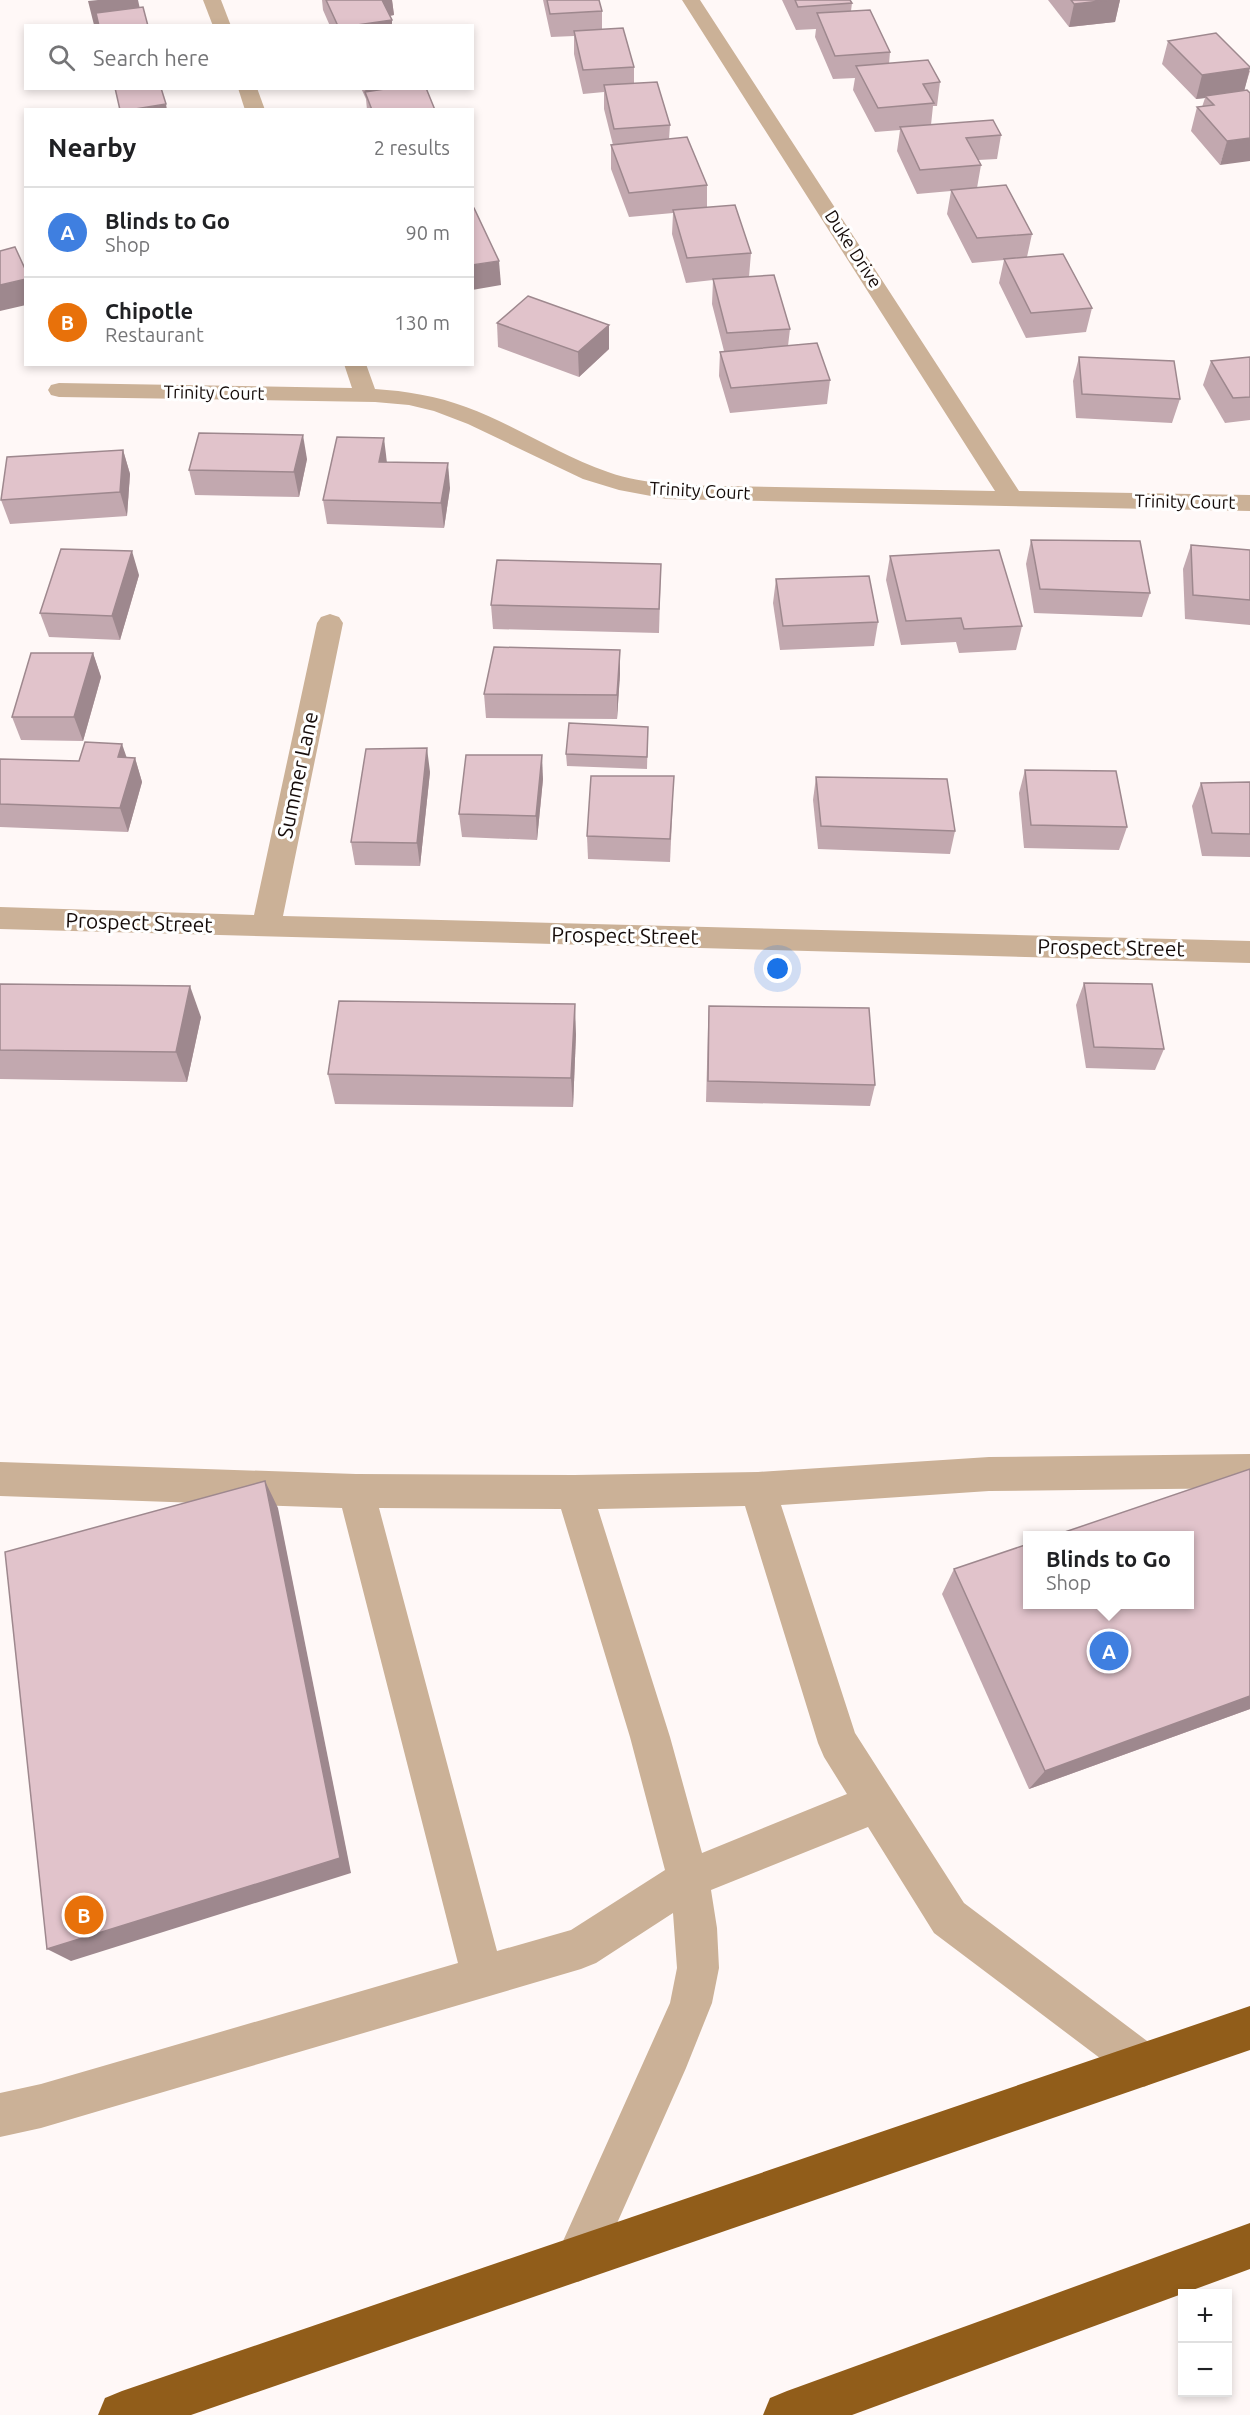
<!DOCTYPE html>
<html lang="en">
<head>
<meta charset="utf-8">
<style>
	:root { --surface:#fff; --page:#f6f6f6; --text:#202124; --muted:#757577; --line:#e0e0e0; --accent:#0b8043 }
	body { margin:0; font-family:Ubuntu,sans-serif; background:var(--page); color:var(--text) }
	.controls { position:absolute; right:18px; bottom:18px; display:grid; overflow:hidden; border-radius:0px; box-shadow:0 3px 9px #0003 }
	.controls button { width:54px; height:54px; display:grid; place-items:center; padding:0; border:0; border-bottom:2px solid var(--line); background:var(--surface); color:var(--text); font:30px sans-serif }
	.you { position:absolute; left:778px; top:969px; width:21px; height:21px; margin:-15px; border:4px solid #fff; border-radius:50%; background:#1a73e8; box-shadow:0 0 0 9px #1a73e833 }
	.badge { display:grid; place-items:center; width:39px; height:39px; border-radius:50%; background:var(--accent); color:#fff; font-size:20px; font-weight:700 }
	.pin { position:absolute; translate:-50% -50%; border:3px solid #fff; box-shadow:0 2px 6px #0006 }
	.popup { position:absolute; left:1023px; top:1531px; width:171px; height:78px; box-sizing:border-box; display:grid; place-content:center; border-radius:0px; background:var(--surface); filter:drop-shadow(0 2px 4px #0005); font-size:20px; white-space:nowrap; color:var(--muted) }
	.popup b { font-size:22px; color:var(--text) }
	.popup::after { content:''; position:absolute; left:50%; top:100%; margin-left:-12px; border:12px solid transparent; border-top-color:var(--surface) }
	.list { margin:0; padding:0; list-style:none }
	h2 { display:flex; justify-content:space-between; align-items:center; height:78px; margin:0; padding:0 24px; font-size:26px }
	h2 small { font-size:20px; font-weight:400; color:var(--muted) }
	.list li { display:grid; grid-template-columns:39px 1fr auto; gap:18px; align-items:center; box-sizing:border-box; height:90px; padding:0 24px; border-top:2px solid var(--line) }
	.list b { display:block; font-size:22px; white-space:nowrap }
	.list p { margin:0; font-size:20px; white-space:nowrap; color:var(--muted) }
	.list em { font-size:20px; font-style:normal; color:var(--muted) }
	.icon { flex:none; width:33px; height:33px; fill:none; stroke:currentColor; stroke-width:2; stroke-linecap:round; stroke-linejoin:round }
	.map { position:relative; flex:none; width:1250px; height:2415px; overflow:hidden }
	.search { position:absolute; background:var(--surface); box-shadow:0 3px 9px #0003; left:24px; top:24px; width:450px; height:66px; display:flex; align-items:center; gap:15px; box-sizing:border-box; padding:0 21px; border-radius:0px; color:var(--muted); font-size:22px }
	.panel { position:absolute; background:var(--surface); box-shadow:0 3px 9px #0003; left:24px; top:108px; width:450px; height:258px; border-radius:0px }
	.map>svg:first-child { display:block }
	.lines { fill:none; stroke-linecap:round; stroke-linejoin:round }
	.minor { fill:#cbb197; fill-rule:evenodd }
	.highway { fill:#915d1a; fill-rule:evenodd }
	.wall { fill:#c2a8af }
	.shaded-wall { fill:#9e888e }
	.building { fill:#e1c3cb; stroke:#9e888e; stroke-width:1.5 }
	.labels { text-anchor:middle; stroke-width:6; stroke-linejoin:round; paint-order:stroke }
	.far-street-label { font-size:18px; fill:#150b09; stroke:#fff }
	.street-label { font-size:21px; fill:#150b09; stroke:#fff }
</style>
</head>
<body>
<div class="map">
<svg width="1250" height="2415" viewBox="0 0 1250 2415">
	<rect width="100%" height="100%" fill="#fff8f7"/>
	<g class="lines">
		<!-- minor -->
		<g class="minor">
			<path d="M203 0H221L231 26H213Z"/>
			<path d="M682 0H700L1019 491 1250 495V511L667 499 619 490 583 479 468 424 434 411 409 405 375 402 59 397 51 395 48 390 51 385 59 383 352 388 344 364H366L375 389C406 391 437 396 466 407 515 425 559 455 608 472 627 479 647 481 667 485L995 491Z"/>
			<path d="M238 88H257L265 110H245Z"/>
			<path d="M330 614 339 617 343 623 283 916 1250 941V963L0 929V907L254 915 317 623 321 617Z"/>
			<path d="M1250 1454V1488L989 1491 781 1505 855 1733 964 1903 1159 2050 1166 2065 1159 2080 1144 2087 1129 2080 934 1933 868 1827 711 1890 717 1928 719 1968 712 2003 686 2068 594 2275 578 2282 562 2275 555 2259 670 2003 677 1968 673 1913 596 1963 581 1969 41 2128 0 2137V2093L41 2084 458 1963 342 1508 0 1496V1462L356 1474 574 1475 758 1472 989 1457ZM745 1506 818 1743 824 1757 847 1794 702 1853 670 1737 598 1509ZM379 1508 561 1509 630 1737 665 1870 571 1930 497 1951Z"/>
		</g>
		<!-- highway -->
		<g class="highway">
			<path d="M1250 2006V2050L191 2415H98L105 2398 122 2391Z"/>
			<path d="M1250 2223V2269L852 2415H763L770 2398 787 2391Z"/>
		</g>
	</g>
	<!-- wall -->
	<g class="wall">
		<path d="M322 0H392L394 15 390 16 392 26H330L323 10Z"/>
		<path d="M543 0H599L602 11V29L634 67V83L670 125 669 139 707 185V207L751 253 749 277 790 329 788 346 830 380 827 404 730 413 719 376 720 352 724 351 712 304 713 280 686 283 672 234 673 213 629 217 611 169V145H613L604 109V92L583 94 574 54V36L551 37Z"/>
		<path d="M782 0H850L852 3 851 11 890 52 889 64 940 82 937 106H933L931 125 1001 135 997 159 978 160 981 165 977 188 1032 234 1027 257 1092 308 1086 332 1026 338 999 283 1004 260 972 263 947 214 951 191 917 194 897 151 900 130 875 132 853 90 855 78 833 79 815 37 816 29 796 30Z"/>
		<path d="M1048 0H1120L1115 22 1069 27Z"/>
		<path d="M1168 41 1250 71 1220 165 1191 131 1197 107H1202L1205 98 1196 99 1162 64Z"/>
		<path d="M361 88H426L435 110H367L366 99Z"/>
		<path d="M497 323 609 325V349L579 377 498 347Z"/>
		<path d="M1079 357 1180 399 1172 423 1076 418 1073 381Z"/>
		<path d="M1250 357V420L1225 423 1203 385 1211 361Z"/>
		<path d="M123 450 130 474 127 516 10 524 1 500Z"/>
		<path d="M307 459 299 497 195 495 189 470Z"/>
		<path d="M387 462 450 488 444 528 327 524 323 500Z"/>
		<path d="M1031 540 1150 593 1142 617 1034 613 1026 564Z"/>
		<path d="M1191 545 1250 550V625L1185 619 1183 569Z"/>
		<path d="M890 556 1022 626 1016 650 959 653 956 642 901 645 886 580Z"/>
		<path d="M661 564 659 633 493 629 491 605Z"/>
		<path d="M139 575 120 640 49 637 40 613Z"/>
		<path d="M776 579 878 622 874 646 780 650 773 603Z"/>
		<path d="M620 650V674L617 719 486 718 484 694Z"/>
		<path d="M93 653 101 677 83 741 21 740 12 717Z"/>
		<path d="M648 727 647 769 567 766 566 754Z"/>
		<path d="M127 758H135L142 782 128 832 0 827V759L79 761Z"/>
		<path d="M1025 770 1127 827 1119 850 1024 848 1019 793Z"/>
		<path d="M430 772 420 866 355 865 351 842Z"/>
		<path d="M816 777 955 831 950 854 818 849 813 800Z"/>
		<path d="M543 779 537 840 462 837 459 814Z"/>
		<path d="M1250 782V857L1202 856 1192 806 1201 783Z"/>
		<path d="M673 799 670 862 588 859 587 836Z"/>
		<path d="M1084 983 1164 1049 1155 1070 1086 1068 1076 1005Z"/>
		<path d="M0 984 201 1017 187 1082 0 1079Z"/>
		<path d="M709 1006 875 1085 870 1106 706 1102 708 1027Z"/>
		<path d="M576 1034 573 1107 335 1104 328 1074Z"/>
		<path d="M954 1569 1250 1709 1029 1789 942 1594Z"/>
	</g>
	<!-- shaded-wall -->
	<g class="shaded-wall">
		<path d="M98 0H138L142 18 94 25 88 1Z"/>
		<path d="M379 0H392L394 15 381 17Z"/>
		<path d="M1109 0H1120L1115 22 1069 27 1074 4Z"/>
		<path d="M392 20V26H350Z"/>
		<path d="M1250 68 1244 92 1205 96V98L1196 99 1202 75Z"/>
		<path d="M365 88H421L366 96Z"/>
		<path d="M166 104 167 110H129Z"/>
		<path d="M1250 138V161L1220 165 1227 141Z"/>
		<path d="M499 261 501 285 472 290V265Z"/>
		<path d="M26 279V305L0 311V285Z"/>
		<path d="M609 325V349L579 377 578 352Z"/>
		<path d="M303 435 307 459 299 497 294 472Z"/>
		<path d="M384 438 387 463 379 462Z"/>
		<path d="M123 450 130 474 127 516 120 492Z"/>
		<path d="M448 463 450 488 444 528 441 503Z"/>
		<path d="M132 551 139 575 120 640 112 616Z"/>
		<path d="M620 650V674L617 719V695Z"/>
		<path d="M93 653 101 677 83 741 74 717Z"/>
		<path d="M122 744 130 767 118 757Z"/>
		<path d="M427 748 430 772 420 866 417 843Z"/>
		<path d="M542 755 543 779 537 840 536 816Z"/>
		<path d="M135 758 142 782 128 832 120 808Z"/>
		<path d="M190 986 201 1017 187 1082 176 1052Z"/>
		<path d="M575 1004 576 1034 573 1107 571 1078Z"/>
		<path d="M265 1481 278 1508 351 1873 71 1961 47 1949Z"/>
		<path d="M1250 1696V1709L1029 1789 1045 1771Z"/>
	</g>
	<!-- building -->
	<g class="building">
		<path d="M326 0H382L392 20 350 26H338Z"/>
		<path d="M547 0H599L602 11 550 14Z"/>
		<path d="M795 0H850L852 3 798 7Z"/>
		<path d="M1071 0H1109L1074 4Z"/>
		<path d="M143 7 148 26H99L96 13Z"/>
		<path d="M870 10 890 52 835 56 817 13Z"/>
		<path d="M623 28 634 67 583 70 574 31Z"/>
		<path d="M1216 33 1250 67V68L1202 75 1168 41Z"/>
		<path d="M928 60 940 82 923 84 934 103 878 108 856 66Z"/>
		<path d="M657 82 670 125 614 129 604 85Z"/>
		<path d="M115 88H161L166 104 129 110H120Z"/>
		<path d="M391 88H426L435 110H372L365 92Z"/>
		<path d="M1247 90 1250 93V138L1227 141 1197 107 1214 105 1205 96Z"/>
		<path d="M993 120 1001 135 966 138 981 165 920 170 900 127Z"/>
		<path d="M687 137 707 185 629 193 611 145Z"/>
		<path d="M1006 185 1032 234 977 238 951 190Z"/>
		<path d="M735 205 751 253 687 258 673 210Z"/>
		<path d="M472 208H474L499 261 472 265Z"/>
		<path d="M15 247 26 271V279L0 285V251Z"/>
		<path d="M1063 254 1092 308 1031 313 1004 259Z"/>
		<path d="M774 275 790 329 727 333 713 279Z"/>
		<path d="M528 296 609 325 578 352 497 323Z"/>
		<path d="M817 343 830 380 731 388 720 352Z"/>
		<path d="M1079 357 1174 361 1180 399 1082 394Z"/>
		<path d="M1250 357V397L1233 398 1211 361Z"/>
		<path d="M199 433 303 435 294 472 189 470Z"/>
		<path d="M337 437 384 438 379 462 448 463 441 503 323 500Z"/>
		<path d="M123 450 120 492 1 500 7 457Z"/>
		<path d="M1031 540 1140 541 1150 593 1040 589Z"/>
		<path d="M1191 545 1250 550V600L1193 595Z"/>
		<path d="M61 549 132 551 112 616 40 613Z"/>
		<path d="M999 550 1022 626 964 629 961 618 906 621 890 556Z"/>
		<path d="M497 560 661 564 659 609 491 605Z"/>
		<path d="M869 576 878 622 783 626 776 579Z"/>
		<path d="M494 647 620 650 617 695 484 694Z"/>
		<path d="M31 653H93L74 717H12Z"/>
		<path d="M569 723 648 727 647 757 566 754Z"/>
		<path d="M85 742 122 744 118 757 135 758 120 808 0 804V759L79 761Z"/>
		<path d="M427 748 417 843 351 842 366 749Z"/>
		<path d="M466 755H542L536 816 459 814Z"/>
		<path d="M1025 770 1116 771 1127 827 1031 825Z"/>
		<path d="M591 776H674L670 839 587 836Z"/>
		<path d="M816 777 947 779 955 831 821 826Z"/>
		<path d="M1250 782V834L1212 833 1201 783Z"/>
		<path d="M1084 983 1152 984 1164 1049 1094 1047Z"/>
		<path d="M0 984 190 986 176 1052 0 1050Z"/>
		<path d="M339 1001 575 1004 571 1078 328 1074Z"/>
		<path d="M709 1006 869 1008 875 1085 708 1081Z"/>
		<path d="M1250 1469V1696L1045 1771 954 1569 1028 1544V1605H1190V1536H1053Z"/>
		<path d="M265 1481 340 1858 47 1949 5 1552Z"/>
	</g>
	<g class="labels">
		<!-- far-street labels -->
		<g class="far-street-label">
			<text transform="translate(853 249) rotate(57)" y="6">Duke Drive</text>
			<text transform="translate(214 393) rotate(1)" y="6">Trinity Court</text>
			<text transform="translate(700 491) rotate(3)" y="6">Trinity Court</text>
			<text transform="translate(1185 502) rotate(1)" y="6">Trinity Court</text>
		</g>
		<!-- street labels -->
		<g class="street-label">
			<text transform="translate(298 775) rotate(-78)" y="7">Summer Lane</text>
			<text transform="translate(139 923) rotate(2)" y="7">Prospect Street</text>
			<text transform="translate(625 936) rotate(1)" y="7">Prospect Street</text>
			<text transform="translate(1111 948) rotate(1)" y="7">Prospect Street</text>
		</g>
	</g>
</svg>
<div class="controls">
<button>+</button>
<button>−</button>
</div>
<div class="you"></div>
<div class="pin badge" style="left:1109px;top:1651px;background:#3f7fe0">A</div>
<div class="popup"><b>Blinds to Go</b>Shop</div>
<div class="pin badge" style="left:84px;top:1915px;background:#e8710a">B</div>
<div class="search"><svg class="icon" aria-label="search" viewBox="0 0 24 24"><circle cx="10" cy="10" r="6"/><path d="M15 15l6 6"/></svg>Search here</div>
<section class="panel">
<h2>Nearby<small>2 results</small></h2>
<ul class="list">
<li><span class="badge" style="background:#3f7fe0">A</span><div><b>Blinds to Go</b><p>Shop</p></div><em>90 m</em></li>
<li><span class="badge" style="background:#e8710a">B</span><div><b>Chipotle</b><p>Restaurant</p></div><em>130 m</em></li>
</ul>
</section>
</div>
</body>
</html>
